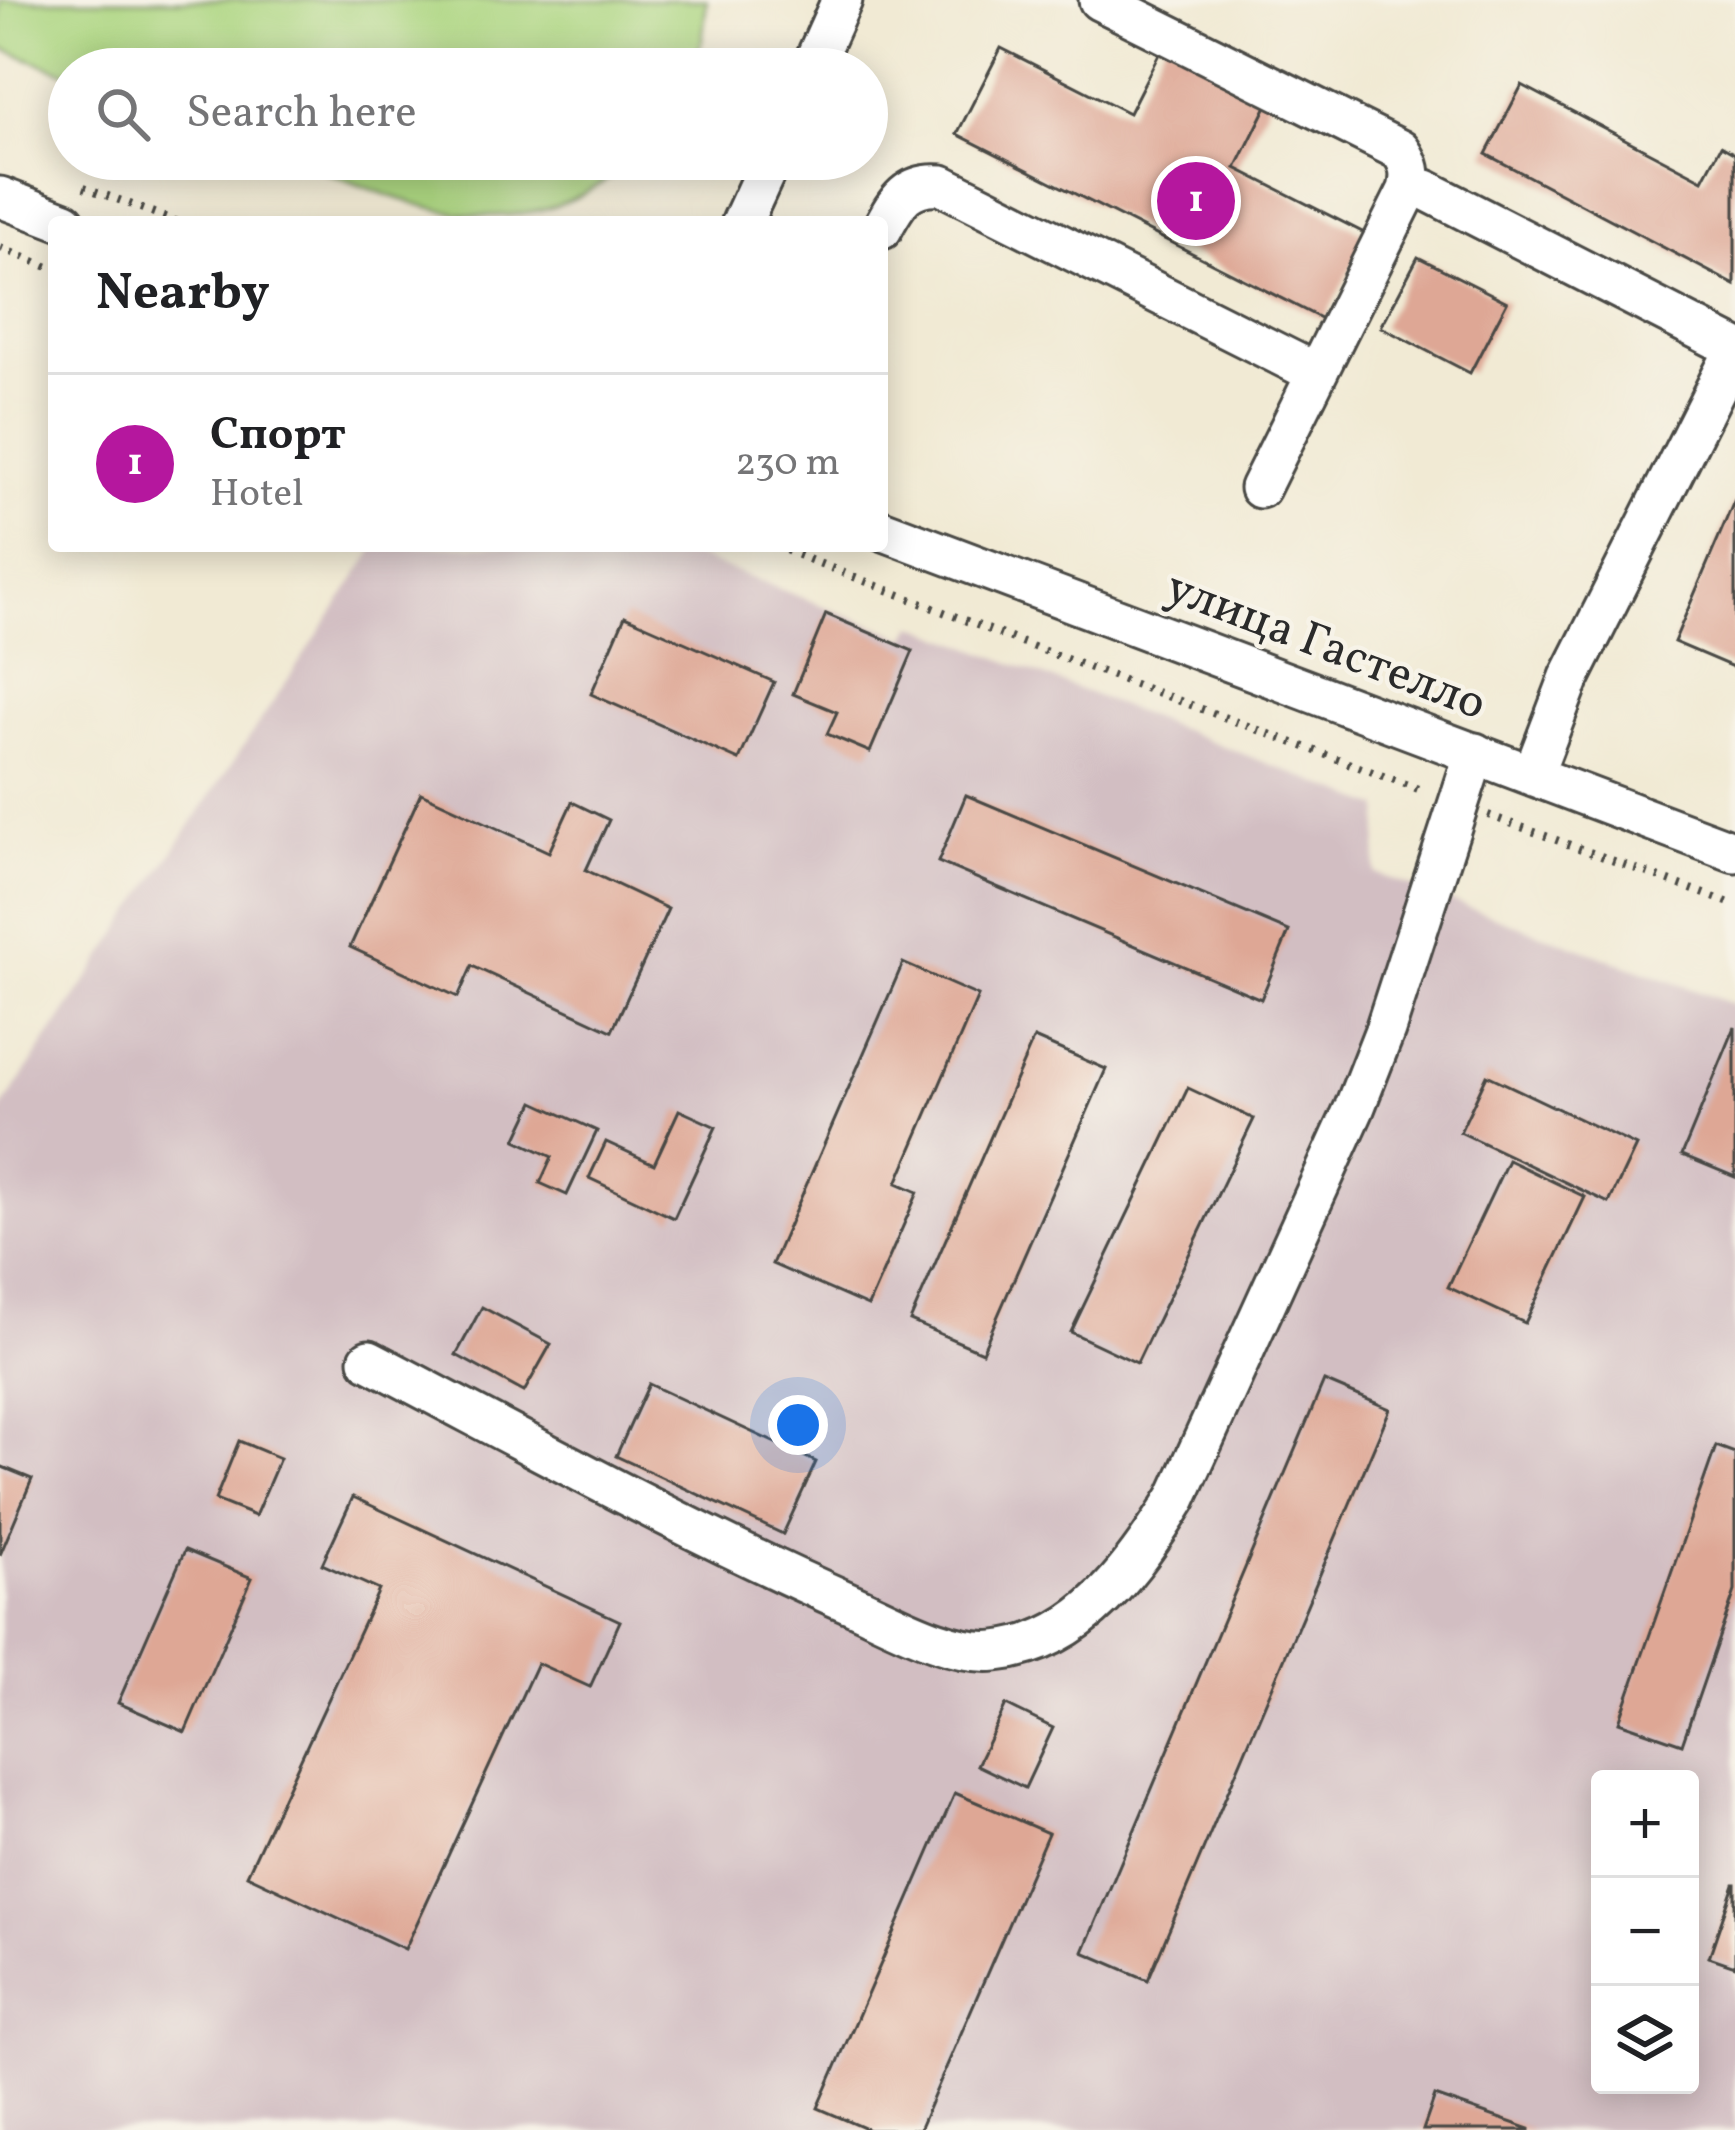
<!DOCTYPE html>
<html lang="en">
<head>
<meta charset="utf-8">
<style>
	:root { --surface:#fff; --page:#f6f6f6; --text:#202124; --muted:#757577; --line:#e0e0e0; --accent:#b5179e }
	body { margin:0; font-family:Vollkorn,serif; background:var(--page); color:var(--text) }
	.controls { position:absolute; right:36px; bottom:36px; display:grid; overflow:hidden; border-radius:12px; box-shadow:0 6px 30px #0003 }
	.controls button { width:108px; height:108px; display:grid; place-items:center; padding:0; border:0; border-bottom:3px solid var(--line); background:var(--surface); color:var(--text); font:60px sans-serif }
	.you { position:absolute; left:798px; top:1425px; width:42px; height:42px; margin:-30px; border:9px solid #fff; border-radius:50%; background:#1a73e8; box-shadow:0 0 0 18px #1a73e833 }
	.badge { display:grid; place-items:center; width:78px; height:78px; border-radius:50%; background:var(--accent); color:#fff; font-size:39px; font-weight:700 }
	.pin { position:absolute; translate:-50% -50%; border:6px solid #fff; box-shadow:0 3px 12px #0006 }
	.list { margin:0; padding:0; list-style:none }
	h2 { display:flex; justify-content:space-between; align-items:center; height:156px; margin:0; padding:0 48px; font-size:51px }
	h2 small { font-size:39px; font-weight:400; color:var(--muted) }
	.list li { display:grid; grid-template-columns:78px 1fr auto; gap:36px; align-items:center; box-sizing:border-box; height:180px; padding:0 48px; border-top:3px solid var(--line) }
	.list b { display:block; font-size:45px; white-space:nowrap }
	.list p { margin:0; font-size:39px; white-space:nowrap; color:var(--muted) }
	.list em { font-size:39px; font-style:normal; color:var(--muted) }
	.icon { flex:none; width:66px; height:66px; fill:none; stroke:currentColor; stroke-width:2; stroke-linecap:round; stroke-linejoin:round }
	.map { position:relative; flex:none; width:1735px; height:2130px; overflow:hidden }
	.search { position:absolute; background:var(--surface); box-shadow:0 6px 30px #0003; left:48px; top:48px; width:840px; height:132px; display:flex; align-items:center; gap:30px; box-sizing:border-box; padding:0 42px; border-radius:66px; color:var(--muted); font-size:45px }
	.panel { position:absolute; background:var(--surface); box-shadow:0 6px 30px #0003; left:48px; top:216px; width:840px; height:336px; border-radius:12px }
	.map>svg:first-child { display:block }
	.industrial { fill:#d2bec2; fill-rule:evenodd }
	.green { fill:#acd580; stroke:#6c8056; stroke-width:3 }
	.building { fill:#dea795 }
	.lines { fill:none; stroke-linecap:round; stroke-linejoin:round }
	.minor-casing { stroke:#494844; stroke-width:45 }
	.path { stroke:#494844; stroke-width:8; stroke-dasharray:3 9; stroke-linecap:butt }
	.minor { stroke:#fff; stroke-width:39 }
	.labels { text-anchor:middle; stroke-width:9; stroke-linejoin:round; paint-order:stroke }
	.street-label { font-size:48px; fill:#2b2b2b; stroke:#f7f3e8 }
</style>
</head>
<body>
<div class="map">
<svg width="1735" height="2130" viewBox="0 0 1735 2130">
	<rect width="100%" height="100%" fill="#f7f3e8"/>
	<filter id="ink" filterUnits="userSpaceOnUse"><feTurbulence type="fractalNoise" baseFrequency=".00833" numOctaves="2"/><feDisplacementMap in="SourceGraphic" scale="24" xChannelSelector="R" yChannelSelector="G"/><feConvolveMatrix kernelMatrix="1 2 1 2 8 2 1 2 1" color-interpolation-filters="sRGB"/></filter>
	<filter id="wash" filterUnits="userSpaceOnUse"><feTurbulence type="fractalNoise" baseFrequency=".004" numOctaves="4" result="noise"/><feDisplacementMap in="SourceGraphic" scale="48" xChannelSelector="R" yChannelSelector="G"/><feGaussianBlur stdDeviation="2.7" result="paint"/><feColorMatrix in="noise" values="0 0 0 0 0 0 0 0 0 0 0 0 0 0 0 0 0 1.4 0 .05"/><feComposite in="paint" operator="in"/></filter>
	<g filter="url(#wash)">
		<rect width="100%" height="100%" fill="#f1ead4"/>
		<!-- industrial -->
		<path class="industrial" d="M377 546H668L907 638 914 625 1381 808 1375 873 1735 1005V2130H0V1111ZM1600 1779H1690V2085H1600Z"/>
		<!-- green -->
		<g class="green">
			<path d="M0 0H707L702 41 691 69H69V74L0 48Z"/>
			<path d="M292 159H634C517 259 416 206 292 159Z"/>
		</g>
		<g id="blocks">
			<!-- building -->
			<g class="building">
				<path d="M1166 40 1273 94 1236 168 1368 235 1324 320 957 134 1001 48 1129 113Z"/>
				<path d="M1522 85 1703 180 1721 146 1735 154V285L1486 154Z"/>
				<path d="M1418 257 1507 302 1470 373 1381 327Z"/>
				<path d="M1735 499V668L1674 642Z"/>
				<path d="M826 614 913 651 870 752 827 734 837 712 793 694Z"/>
				<path d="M625 616 774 682 739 760 591 694Z"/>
				<path d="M421 793 549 852 572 802 609 820 586 870 668 909 612 1031 472 966 458 997 350 947Z"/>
				<path d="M966 795 1289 931 1261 999 938 862Z"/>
				<path d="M903 963 978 996 897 1183 918 1192 868 1306 772 1264Z"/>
				<path d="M1735 1027V1177L1682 1155Z"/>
				<path d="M1034 1038 1106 1069 982 1352 910 1321Z"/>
				<path d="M1487 1075 1636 1146 1609 1203 1460 1132Z"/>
				<path d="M1188 1088 1254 1119 1137 1363 1071 1332Z"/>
				<path d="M534 1102 597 1131 567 1195 540 1183 552 1157 516 1140Z"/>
				<path d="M679 1110 716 1127 674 1218 589 1178 606 1142 654 1164Z"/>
				<path d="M1508 1160 1585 1197 1525 1323 1448 1287Z"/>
				<path d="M482 1307 551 1344 524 1392 456 1355Z"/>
				<path d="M1324 1381 1390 1409 1148 1980 1083 1952Z"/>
				<path d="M649 1384 816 1462 783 1534 616 1456Z"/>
				<path d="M239 1441 280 1458 255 1516 215 1500Z"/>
				<path d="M1716 1446 1735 1453V1591L1682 1744 1619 1722Z"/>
				<path d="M0 1466 32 1479 0 1555Z"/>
				<path d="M353 1497 620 1621 590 1687 537 1663 405 1949 247 1875 379 1590 322 1564Z"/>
				<path d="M185 1550 252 1578 185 1732 118 1703Z"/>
				<path d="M1006 1705 1053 1728 1025 1788 977 1765Z"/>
				<path d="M955 1793 1048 1833 919 2130H869L818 2108Z"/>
				<path d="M1734 1884H1735V1966L1709 1957Z"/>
				<path d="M1435 2096 1530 2129V2130H1423Z"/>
			</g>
		</g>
	</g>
	<g filter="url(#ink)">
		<use href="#blocks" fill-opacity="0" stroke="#494844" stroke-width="3"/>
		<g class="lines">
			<!-- minor casing -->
			<g class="minor-casing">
				<g id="minor">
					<path d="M1099 0 1400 150C1410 164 1412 173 1408 190L1260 488"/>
					<path d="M811 69 842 0"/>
					<path d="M1426 190 1735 348"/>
					<path d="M0 197 65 222"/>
					<path d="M742 222 771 159"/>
					<path d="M882 229C897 201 907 182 942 185L1314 372"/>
					<path d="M882 530 1735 852"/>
					<path d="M1533 774 1570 677 1735 350"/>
					<path d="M369 1360C528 1443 686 1531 850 1603 891 1621 951 1656 996 1651 1082 1643 1136 1565 1177 1498L1354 1109 1385 1030 1475 753"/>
				</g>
			</g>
			<!-- path -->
			<g class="path">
				<path d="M84 187 178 222"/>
				<path d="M0 248 54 269"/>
				<path d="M775 546 1023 643 1424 791"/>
				<path d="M1488 815 1735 905"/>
			</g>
			<!-- minor -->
			<use href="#minor" class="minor"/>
		</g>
	</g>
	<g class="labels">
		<!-- street labels -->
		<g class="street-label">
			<text transform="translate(1327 643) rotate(21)" y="17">улица Гастелло</text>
		</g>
	</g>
</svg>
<div class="controls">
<button>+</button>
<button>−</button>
<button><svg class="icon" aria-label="layers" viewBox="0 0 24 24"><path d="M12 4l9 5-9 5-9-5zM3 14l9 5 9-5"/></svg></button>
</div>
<div class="you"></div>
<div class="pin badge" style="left:1196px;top:201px">1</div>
<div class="search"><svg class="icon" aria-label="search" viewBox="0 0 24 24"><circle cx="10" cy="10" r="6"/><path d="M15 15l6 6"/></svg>Search here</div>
<section class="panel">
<h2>Nearby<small></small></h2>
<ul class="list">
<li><span class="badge">1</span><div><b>Спорт</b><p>Hotel</p></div><em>230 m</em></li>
</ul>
</section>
</div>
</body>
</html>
